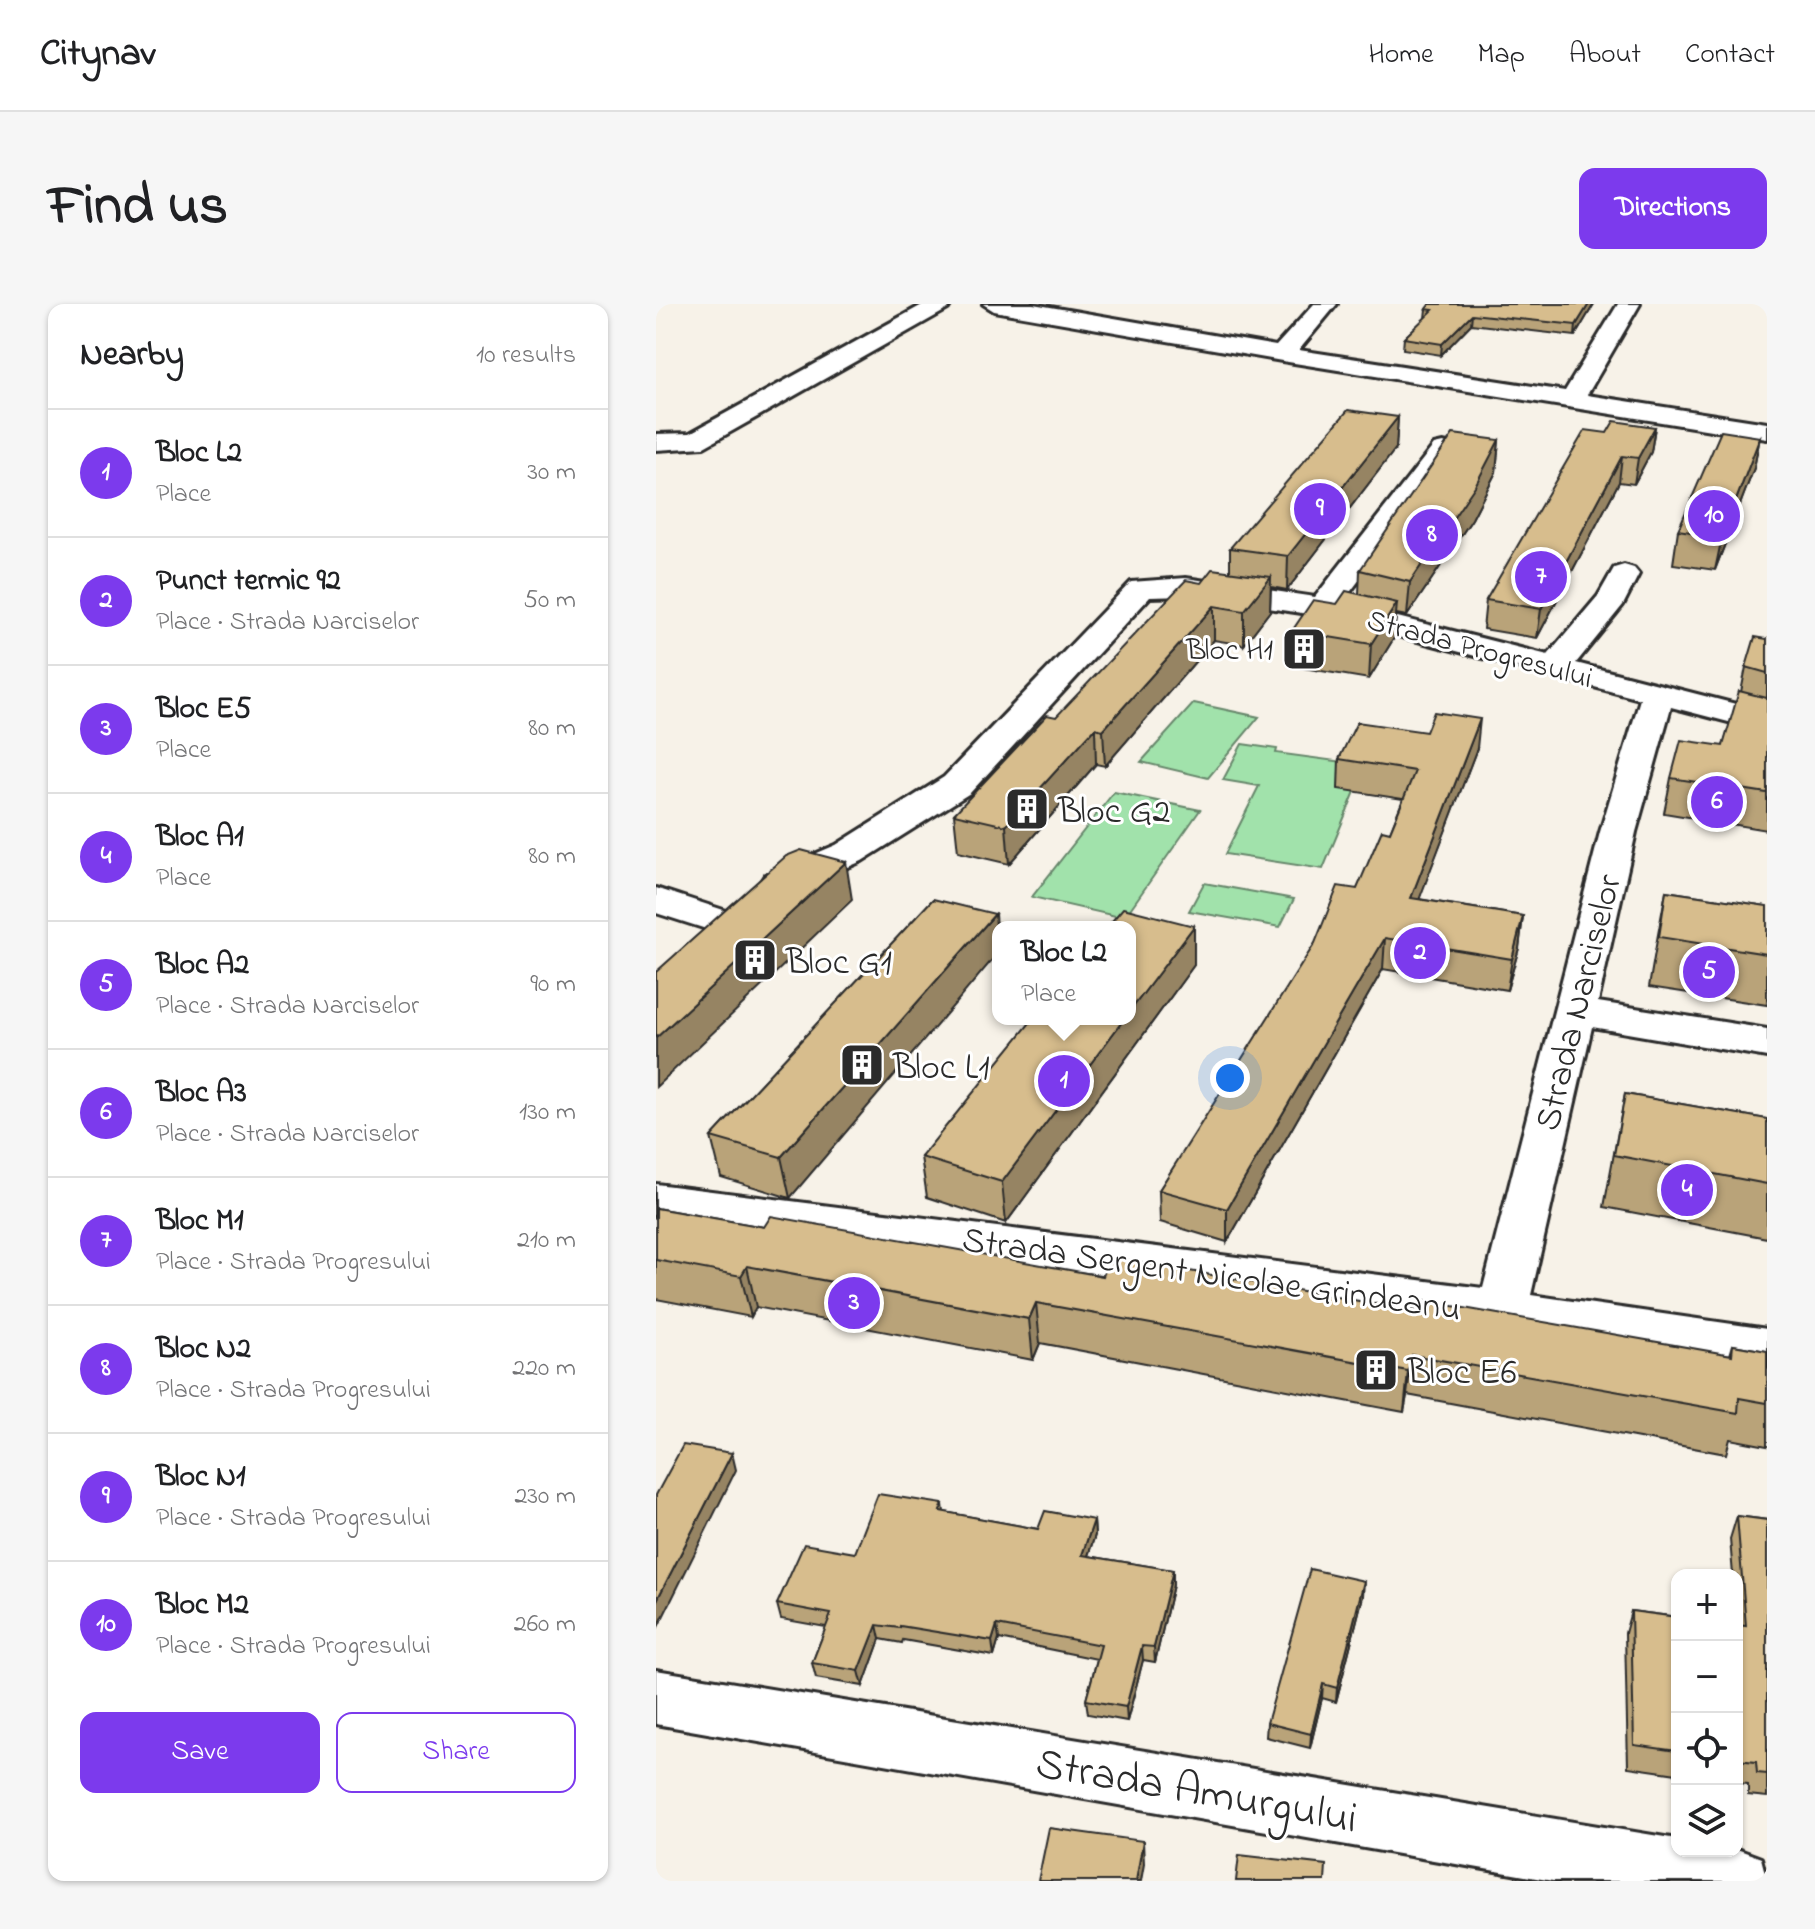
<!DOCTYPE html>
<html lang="en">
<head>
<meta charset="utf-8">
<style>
	:root { --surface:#fff; --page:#f6f6f6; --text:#202124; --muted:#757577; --line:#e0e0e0; --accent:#7c3aed }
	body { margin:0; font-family:"Indie Flower",sans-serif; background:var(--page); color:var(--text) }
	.controls { position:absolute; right:24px; bottom:24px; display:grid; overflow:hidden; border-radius:16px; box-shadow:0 2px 6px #0004 }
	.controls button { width:72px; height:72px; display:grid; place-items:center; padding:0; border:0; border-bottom:2px solid var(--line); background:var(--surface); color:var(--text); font:40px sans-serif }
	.you { position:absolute; left:574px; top:774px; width:28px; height:28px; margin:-20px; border:6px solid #fff; border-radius:50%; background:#1a73e8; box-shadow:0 0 0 12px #1a73e833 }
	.badge { display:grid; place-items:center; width:52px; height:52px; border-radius:50%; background:var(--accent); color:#fff; font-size:26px; font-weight:700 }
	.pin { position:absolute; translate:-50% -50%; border:4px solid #fff; box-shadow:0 2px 8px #0006 }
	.popup { position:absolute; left:336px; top:617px; width:144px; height:104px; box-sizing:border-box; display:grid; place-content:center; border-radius:16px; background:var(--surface); filter:drop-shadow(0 2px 6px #0005); font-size:26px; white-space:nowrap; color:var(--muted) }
	.popup b { font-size:30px; color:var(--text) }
	.popup::after { content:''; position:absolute; left:50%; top:100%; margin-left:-16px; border:16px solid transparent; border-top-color:var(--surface) }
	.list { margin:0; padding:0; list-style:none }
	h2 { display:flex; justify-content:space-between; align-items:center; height:104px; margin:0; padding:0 32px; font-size:34px }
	h2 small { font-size:26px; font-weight:400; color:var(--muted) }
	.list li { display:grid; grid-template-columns:52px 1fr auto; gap:24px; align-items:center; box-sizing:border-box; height:128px; padding:0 32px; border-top:2px solid var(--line) }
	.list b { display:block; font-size:30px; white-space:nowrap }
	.list p { margin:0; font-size:26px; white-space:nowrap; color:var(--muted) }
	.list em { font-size:26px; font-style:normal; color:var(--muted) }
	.actions { display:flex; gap:16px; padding:24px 32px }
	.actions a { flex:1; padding:18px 0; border:2px solid var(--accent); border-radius:16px; text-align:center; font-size:28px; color:var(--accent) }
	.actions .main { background:var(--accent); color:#fff }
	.icon { flex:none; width:44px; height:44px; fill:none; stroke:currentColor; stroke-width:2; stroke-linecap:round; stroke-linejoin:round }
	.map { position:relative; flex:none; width:1111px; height:1577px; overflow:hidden; border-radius:16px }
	header { display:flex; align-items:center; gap:48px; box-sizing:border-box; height:112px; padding:0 40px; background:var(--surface); border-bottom:2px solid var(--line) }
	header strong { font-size:38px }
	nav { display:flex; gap:44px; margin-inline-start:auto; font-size:28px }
	.intro { display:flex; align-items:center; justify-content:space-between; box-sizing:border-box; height:192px; padding:0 48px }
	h1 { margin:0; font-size:56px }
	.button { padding:20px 36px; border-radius:16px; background:var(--accent); color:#fff; font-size:28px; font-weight:700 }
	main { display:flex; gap:48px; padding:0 48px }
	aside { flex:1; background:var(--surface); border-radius:16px; box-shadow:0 2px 6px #0004 }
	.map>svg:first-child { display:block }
	.green { fill:#a1e2ab; stroke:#66866b; stroke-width:2 }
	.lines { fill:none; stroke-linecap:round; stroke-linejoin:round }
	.minor-casing { stroke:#2b2b2b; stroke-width:6 }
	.minor { fill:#fff; fill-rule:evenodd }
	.wall { fill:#b9a379; stroke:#2b2b2b; stroke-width:2 }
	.shaded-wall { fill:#968463; stroke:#2b2b2b; stroke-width:2 }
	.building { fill:#d7bd8d; stroke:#2b2b2b; stroke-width:2 }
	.labels { text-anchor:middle; stroke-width:6; stroke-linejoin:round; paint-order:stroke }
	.far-street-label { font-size:30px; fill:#2b2b2b; stroke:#fff }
	.far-poi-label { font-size:30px; fill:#2b2b2b; stroke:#fff; text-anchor:end }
	.poi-label { font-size:36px; fill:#2b2b2b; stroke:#fff; text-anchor:start }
	.street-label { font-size:36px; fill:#2b2b2b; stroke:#fff }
	.near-street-label { font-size:44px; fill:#2b2b2b; stroke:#fff }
</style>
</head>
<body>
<header>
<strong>Citynav</strong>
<nav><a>Home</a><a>Map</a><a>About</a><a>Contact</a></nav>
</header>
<div class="intro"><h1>Find us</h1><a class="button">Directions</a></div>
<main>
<aside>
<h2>Nearby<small>10 results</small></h2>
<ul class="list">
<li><span class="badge">1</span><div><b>Bloc L2</b><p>Place</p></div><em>30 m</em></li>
<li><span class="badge">2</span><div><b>Punct termic 92</b><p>Place · Strada Narciselor</p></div><em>50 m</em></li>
<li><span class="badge">3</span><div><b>Bloc E5</b><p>Place</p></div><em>80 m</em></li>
<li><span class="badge">4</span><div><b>Bloc A1</b><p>Place</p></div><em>80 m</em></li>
<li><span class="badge">5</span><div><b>Bloc A2</b><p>Place · Strada Narciselor</p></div><em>90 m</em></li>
<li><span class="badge">6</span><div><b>Bloc A3</b><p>Place · Strada Narciselor</p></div><em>130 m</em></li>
<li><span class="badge">7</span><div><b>Bloc M1</b><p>Place · Strada Progresului</p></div><em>210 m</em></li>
<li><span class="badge">8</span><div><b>Bloc N2</b><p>Place · Strada Progresului</p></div><em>220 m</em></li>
<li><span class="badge">9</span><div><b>Bloc N1</b><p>Place · Strada Progresului</p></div><em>230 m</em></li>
<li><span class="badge">10</span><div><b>Bloc M2</b><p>Place · Strada Progresului</p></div><em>260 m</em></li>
</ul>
<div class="actions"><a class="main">Save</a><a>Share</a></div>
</aside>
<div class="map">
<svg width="1111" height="1577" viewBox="0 0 1111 1577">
	<rect width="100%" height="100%" fill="#f7f2e8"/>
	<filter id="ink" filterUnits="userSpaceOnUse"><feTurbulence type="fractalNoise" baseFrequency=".0125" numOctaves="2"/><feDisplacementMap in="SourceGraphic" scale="16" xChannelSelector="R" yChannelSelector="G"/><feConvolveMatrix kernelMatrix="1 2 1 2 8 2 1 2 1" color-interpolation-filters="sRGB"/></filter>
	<g filter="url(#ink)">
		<!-- green -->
		<g class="green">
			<path d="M538 399 603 413 552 474 485 458Z"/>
			<path d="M586 440 621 445 620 449 710 461 667 565 569 550 603 482 567 476Z"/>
			<path d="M458 488 544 506 468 614 376 593Z"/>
			<path d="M548 579 638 595 624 623 533 607Z"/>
		</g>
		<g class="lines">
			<!-- minor casing -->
			<g class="minor-casing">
				<g id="minor">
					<path d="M268 0H295L292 5 48 143 0 146V130L34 129Z"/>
					<path d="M327 0H377L620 42 658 0H681L643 46 909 87 962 0H984L931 91 1111 119V135L626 57 338 7Z"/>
					<path d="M787 139 796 141 800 147 686 299 892 351 942 292 958 264 968 261 978 264 983 270 967 301 920 359 1111 408V428L1015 403 980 528 942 698 1111 725V753L936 723 875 991 1111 1025V1063L767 1012 0 912V880L827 984 944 528 984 395 666 312 530 292 494 293 314 489 206 557 137 587 123 590 109 587 104 579 109 571 180 541 288 473 475 278 530 274 659 293 778 141Z"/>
					<path d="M0 584 83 611 89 619 83 627 69 631 0 609Z"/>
					<path d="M0 1366 1021 1535V1547H1081V1545L1105 1554 1111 1577H897L0 1420Z"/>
				</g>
			</g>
			<!-- minor -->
			<use href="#minor" class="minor"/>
		</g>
		<!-- wall -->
		<g class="wall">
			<path d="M774 0H938L919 32 815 20 785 51 747 45 748 34 769 14 770 5Z"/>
			<path d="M742 113 740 144 631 286 615 283 614 307 588 341 558 336 449 462 440 460 353 560 302 548 298 510 545 279 574 268V244Z"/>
			<path d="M999 123 995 148 978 180 963 178 881 334 827 325 830 296 951 129Z"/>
			<path d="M1104 133 1098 164 1059 266 1017 260 1022 226Z"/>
			<path d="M843 136 840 168 816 215 751 312 740 310 738 334 713 375 635 362 636 327 681 300 703 290 704 266Z"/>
			<path d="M1111 335V526L1008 509 1015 474 1067 442 1085 388 1090 363Z"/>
			<path d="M821 444 763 595 867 612 863 644 851 686 727 665 571 938 504 918 503 886 701 585 734 528 747 495 682 485 683 455Z"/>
			<path d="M1010 587 1111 602V701L993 683 1001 636Z"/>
			<path d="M277 595 134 894 65 873 55 833Z"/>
			<path d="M538 622V661L350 919 271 893 265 853Z"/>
			<path d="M969 790 1111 815V934L948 903Z"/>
			<path d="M0 904 108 923 447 972 760 1007 1074 1051 1077 1041 1111 1047V1142L1074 1135 1070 1150 751 1091 748 1108 384 1039 377 1056 100 1003 95 1013 0 995Z"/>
			<path d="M287 1200 288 1208 382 1225 438 1216 439 1231 432 1252 517 1266V1281L499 1358 487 1356 471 1417 432 1410 430 1396 441 1355 343 1335 338 1352 247 1336 246 1339 224 1335 207 1382 160 1374 156 1359 170 1323 125 1315 121 1300 199 1249Z"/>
			<path d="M1081 1212 1111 1216V1493L1092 1491V1480L1081 1479V1271H1077L1074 1235Z"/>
			<path d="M707 1292 680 1398 666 1394 654 1444 610 1433 611 1419Z"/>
			<path d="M975 1307 1021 1313V1470L972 1463 969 1329Z"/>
		</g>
		<!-- shaded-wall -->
		<g class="shaded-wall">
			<path d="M933 0H938L919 32 920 21Z"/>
			<path d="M816 10 815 20 785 51 786 40Z"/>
			<path d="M742 113 740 144 631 286 632 252Z"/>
			<path d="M999 123 995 148 978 180 982 154Z"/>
			<path d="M1104 133 1098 164 1059 266 1066 233Z"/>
			<path d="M843 136 840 168 816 215 751 312 754 278Z"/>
			<path d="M966 152 963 178 881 334 885 305Z"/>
			<path d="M615 273 614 307 588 341V307Z"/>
			<path d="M741 299 738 334 713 375 715 340Z"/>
			<path d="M558 302V336L449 462 447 426Z"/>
			<path d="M824 415 821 444 752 625 755 594Z"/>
			<path d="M439 424 440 460 353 560 350 522Z"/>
			<path d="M190 558 196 596 0 783V734Z"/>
			<path d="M339 610 342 649 134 894 125 853Z"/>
			<path d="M867 612 863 644 851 686 856 655Z"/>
			<path d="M538 622V661L350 919 346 878 468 715H474V707Z"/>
			<path d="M729 634 727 665 571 938V905Z"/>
			<path d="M91 962 100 1003 95 1013 85 972Z"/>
			<path d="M380 999 384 1039 377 1056 373 1015Z"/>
			<path d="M756 1051 751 1091 748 1108 752 1067Z"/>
			<path d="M76 1149 80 1166 0 1327V1298Z"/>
			<path d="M438 1216 439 1231 427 1266 426 1251Z"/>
			<path d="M517 1266V1281L499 1358 498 1343Z"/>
			<path d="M708 1277 707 1292 680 1398 681 1384Z"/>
			<path d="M221 1321 224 1335 207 1382 203 1367Z"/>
			<path d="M341 1321 343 1335 338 1352 336 1337Z"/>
			<path d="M486 1342 487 1356 471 1417 470 1403Z"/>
			<path d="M667 1380 666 1394 654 1444 655 1430Z"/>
			<path d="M487 1537 488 1560 485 1577H480Z"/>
		</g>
		<!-- building -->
		<g class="building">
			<path d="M774 0H933L920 21 816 10 786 40 748 34 777 6 770 5Z"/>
			<path d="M692 106 742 113 632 252 574 244Z"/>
			<path d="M958 117 999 123 982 154 966 152 885 305 830 296 929 126 951 129Z"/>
			<path d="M1065 127 1104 133 1066 233 1022 226Z"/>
			<path d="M797 130 843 136 819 182 754 278 704 266Z"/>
			<path d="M556 265 615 273 588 307 558 302 447 426 439 424 350 522 298 510 391 411 400 413 530 276 545 279Z"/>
			<path d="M690 287 741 299 715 340 636 327 657 296 681 300Z"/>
			<path d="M1099 333 1111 335V369L1090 363Z"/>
			<path d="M1083 387 1111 394V489L1015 474 1025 436 1067 442Z"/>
			<path d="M778 408 824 415 755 594 867 612 856 655 729 634 571 905 503 886 659 639 682 582 701 585 726 526 734 528 759 467 683 455 701 418 770 428Z"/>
			<path d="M145 546 190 558 0 734V668L130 552Z"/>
			<path d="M1010 587 1111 602V650L1003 633Z"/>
			<path d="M277 595 339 610 125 853 55 833Z"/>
			<path d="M467 604 538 622 474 707V623H451Z"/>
			<path d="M377 715H468L346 878 265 853Z"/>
			<path d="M969 790 1111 815V880L958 851Z"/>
			<path d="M0 904 108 923 115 912 447 972 454 953 760 1007 762 996 1076 1051 1077 1041 1111 1047V1099L1083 1094 1082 1109 756 1051 752 1067 380 999 373 1015 91 962 85 972 0 956Z"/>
			<path d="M27 1141 76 1149 0 1298V1191Z"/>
			<path d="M222 1190 287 1200 284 1207 382 1225 389 1207 438 1216 426 1251 517 1266 498 1343 486 1342 470 1403 430 1396 445 1341 341 1321 336 1337 244 1322V1324L221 1321 203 1367 156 1359 175 1310 121 1300 148 1240 199 1249Z"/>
			<path d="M1081 1212 1111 1216V1470L1101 1469 1100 1458 1081 1456V1321L1090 1322Z"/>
			<path d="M654 1265 708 1277 681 1384 667 1380 655 1430 611 1419Z"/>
			<path d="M975 1307 1021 1313V1447L978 1441Z"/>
			<path d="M393 1524 487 1537 480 1577H382Z"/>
			<path d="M583 1551 670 1561 669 1577H580Z"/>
		</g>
	</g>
	<!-- icons -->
	<defs>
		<g id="building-square" transform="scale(2.3)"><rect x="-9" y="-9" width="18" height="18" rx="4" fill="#2b2b2b" stroke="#fff"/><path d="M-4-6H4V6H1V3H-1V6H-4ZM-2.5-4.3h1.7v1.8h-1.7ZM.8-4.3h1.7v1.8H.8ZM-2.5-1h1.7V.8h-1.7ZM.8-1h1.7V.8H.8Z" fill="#fff"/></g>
	</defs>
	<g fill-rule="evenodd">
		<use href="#building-square" x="648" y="345"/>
		<use href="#building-square" x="371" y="505"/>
		<use href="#building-square" x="99" y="656"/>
		<use href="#building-square" x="206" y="761"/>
		<use href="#building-square" x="720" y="1066"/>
	</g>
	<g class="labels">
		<!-- far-street labels -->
		<g class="far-street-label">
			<text transform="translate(824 344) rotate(15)" y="10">Strada Progresului</text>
		</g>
		<!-- far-poi labels -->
		<g class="far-poi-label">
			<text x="617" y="355">Bloc H1</text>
		</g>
		<!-- poi labels -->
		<g class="poi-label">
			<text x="402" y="518">Bloc G2</text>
			<text x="130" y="669">Bloc G1</text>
			<text x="237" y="774">Bloc L1</text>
			<text x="751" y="1079">Bloc E6</text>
		</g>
		<!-- street labels -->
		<g class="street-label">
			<text transform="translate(920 698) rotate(-76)" y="13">Strada Narciselor</text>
			<text transform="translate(556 968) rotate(8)" y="13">Strada Sergent Nicolae Grindeanu</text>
		</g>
		<!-- near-street labels -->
		<g class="near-street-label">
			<text transform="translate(541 1485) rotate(10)" y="15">Strada Amurgului</text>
		</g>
	</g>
</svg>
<div class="controls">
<button>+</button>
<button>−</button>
<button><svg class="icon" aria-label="locate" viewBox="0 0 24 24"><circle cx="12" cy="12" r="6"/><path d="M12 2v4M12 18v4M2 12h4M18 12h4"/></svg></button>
<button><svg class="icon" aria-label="layers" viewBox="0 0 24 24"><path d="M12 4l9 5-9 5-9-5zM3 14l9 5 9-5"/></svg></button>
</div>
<div class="you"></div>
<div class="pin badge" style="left:408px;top:777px">1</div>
<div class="popup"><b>Bloc L2</b>Place</div>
<div class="pin badge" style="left:764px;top:649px">2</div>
<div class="pin badge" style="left:198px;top:999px">3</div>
<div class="pin badge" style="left:1031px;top:886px">4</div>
<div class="pin badge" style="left:1053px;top:668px">5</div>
<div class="pin badge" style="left:1061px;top:498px">6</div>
<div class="pin badge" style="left:885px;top:273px">7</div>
<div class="pin badge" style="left:776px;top:231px">8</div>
<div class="pin badge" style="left:664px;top:205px">9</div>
<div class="pin badge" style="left:1058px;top:212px">10</div>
</div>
</main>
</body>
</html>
